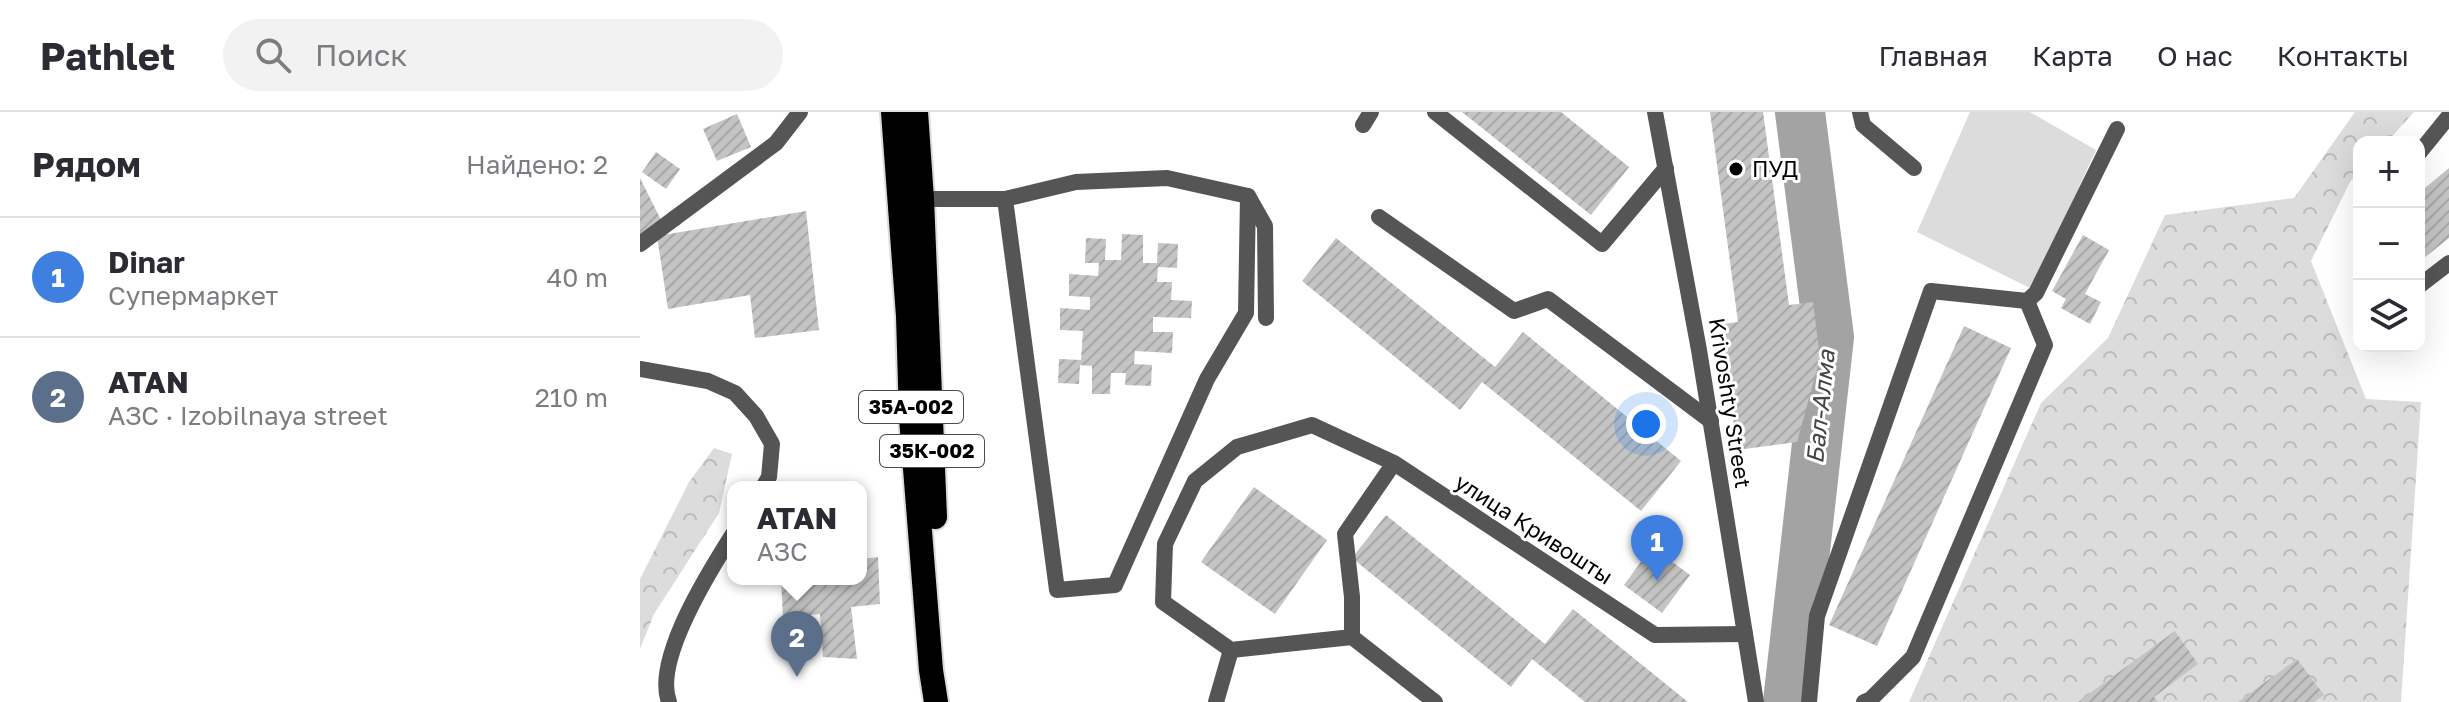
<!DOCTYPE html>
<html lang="ru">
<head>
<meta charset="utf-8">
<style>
	:root { --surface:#fff; --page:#f2f2f3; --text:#2b2b33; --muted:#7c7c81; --line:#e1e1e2; --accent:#db2777 }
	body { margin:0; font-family:"Golos Text",sans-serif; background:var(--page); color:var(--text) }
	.controls { position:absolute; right:24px; top:24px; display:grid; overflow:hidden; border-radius:16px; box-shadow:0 8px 32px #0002 }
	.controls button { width:72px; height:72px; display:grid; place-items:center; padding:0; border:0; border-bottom:2px solid var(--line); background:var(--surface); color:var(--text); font:40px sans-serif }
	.you { position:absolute; left:1006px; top:312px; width:28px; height:28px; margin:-20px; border:6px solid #fff; border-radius:50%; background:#1a73e8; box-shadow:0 0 0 12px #1a73e833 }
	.badge { display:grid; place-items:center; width:52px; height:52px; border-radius:50%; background:var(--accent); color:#fff; font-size:26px; font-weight:700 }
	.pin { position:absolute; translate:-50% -66px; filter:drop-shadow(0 2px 4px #0008) }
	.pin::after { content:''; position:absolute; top:42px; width:28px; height:24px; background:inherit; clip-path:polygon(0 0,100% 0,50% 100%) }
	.popup { position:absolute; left:87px; top:369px; width:140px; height:104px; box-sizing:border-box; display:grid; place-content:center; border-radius:16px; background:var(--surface); filter:drop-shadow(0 2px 6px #0005); font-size:26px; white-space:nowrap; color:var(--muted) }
	.popup b { font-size:30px; color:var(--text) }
	.popup::after { content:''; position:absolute; left:50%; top:100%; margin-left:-16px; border:16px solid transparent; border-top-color:var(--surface) }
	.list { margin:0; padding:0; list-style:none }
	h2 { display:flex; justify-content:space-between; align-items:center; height:104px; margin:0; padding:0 32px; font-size:34px }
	h2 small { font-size:26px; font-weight:400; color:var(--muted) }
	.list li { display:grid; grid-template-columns:52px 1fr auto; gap:24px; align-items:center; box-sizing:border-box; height:120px; padding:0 32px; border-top:2px solid var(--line) }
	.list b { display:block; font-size:30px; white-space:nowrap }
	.list p { margin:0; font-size:26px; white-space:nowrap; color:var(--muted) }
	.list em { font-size:26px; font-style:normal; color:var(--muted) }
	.icon { flex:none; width:44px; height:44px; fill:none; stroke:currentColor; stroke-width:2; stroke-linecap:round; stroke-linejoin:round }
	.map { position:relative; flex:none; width:1809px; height:590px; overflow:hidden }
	header { display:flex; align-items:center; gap:48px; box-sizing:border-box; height:112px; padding:0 40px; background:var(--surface); border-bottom:2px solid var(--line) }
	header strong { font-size:38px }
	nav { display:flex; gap:44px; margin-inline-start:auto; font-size:28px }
	.search { width:560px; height:72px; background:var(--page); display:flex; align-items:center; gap:20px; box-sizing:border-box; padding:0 28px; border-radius:44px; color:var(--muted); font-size:30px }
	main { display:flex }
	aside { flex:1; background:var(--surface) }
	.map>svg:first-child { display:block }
	.grass { fill:#dcdcdc }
	.forest { fill:url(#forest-crowns) }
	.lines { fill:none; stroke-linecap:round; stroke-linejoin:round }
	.river { stroke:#a3a3a3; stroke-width:50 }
	.building { fill:url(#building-hatch) }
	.highway-casing { stroke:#dbdbdb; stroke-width:28 }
	.lane { stroke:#555; stroke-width:16 }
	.street { stroke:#555; stroke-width:16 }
	.highway { stroke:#000; stroke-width:24 }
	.poi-dot { fill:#000; stroke:#fff; stroke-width:3 }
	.labels { text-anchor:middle; stroke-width:6; stroke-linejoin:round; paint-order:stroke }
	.shield { fill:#fff; stroke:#4c4c4c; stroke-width:2 }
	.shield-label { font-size:20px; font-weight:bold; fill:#000 }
	.poi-label { font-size:22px; fill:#000; stroke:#fff; text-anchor:start }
	.street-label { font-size:22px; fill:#000; stroke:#fff }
	.water-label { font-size:24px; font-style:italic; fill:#444; stroke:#fff }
</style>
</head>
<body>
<header>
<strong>Pathlet</strong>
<div class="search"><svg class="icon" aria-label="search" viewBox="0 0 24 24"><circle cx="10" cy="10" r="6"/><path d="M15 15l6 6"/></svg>Поиск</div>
<nav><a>Главная</a><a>Карта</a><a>О нас</a><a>Контакты</a></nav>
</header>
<main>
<aside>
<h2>Рядом<small>Найдено: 2</small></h2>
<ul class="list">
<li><span class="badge" style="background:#3f7fe0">1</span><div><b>Dinar</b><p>Супермаркет</p></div><em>40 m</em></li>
<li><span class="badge" style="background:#5c6f8a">2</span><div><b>ATAN</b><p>АЗС · Izobilnaya street</p></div><em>210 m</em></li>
</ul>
</aside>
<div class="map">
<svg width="1809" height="590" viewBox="0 0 1809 590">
	<defs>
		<pattern id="forest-crowns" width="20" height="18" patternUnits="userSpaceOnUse" patternTransform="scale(2)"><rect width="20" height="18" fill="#dcdcdc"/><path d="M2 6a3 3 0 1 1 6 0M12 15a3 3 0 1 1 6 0" fill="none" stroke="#bbb"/></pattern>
		<pattern id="building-hatch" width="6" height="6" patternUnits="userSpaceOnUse" patternTransform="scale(2)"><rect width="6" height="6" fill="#c4c4c4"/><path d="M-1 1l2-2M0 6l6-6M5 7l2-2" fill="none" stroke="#a7a7a7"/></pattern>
	</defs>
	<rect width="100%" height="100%" fill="#fff"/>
	<!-- grass -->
	<path class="grass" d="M1330 0H1390L1456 38 1392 177 1277 120Z"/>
	<!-- forest -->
	<g class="forest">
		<path d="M1715 0H1774L1747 30H1719V60L1710 70 1671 149 1726 287 1781 290 1761 590H1269L1401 291 1468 226 1525 103 1654 86Z"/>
		<path d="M74 336 92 342 79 401 14 502 0 537V467L49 370Z"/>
	</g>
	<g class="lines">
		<!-- river -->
		<path class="river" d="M1148 590 1189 225 1160 0"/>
	</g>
	<!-- building -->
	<g class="building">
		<path d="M822 0H921L989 55 951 103Z"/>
		<path d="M1070 0H1123L1149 193 1173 190 1180 246 1157 330 1097 338 1081 212 1098 210Z"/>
		<path d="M97 2 111 35 77 49 63 17Z"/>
		<path d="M16 40 40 57 26 77 2 60Z"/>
		<path d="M1809 56V126L1779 150V81Z"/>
		<path d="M0 66 23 112 0 123Z"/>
		<path d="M166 99 179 218 115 226 110 183 28 197 17 124Z"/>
		<path d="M482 122 503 123V151H517L518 131 538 132 537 156 518 155 517 170H532L531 188 552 189 551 206 513 205V220H533L532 241 495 239 494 252 512 253 511 274 485 273 486 261H471L470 282H452V254L440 253 439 272 418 271 419 247 441 248 443 219 420 218V196L450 198V185L429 184V162L458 164 459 151H445L446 126 466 127 465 148H481Z"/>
		<path d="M1443 123 1469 138 1445 182 1461 190 1450 212 1421 196 1426 187 1412 179Z"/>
		<path d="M696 126 855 255 883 220 1041 349 1001 399 842 270 820 298 662 169Z"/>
		<path d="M1324 214 1371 236 1237 534 1189 513Z"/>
		<path d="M614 375 687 428 635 502 561 450Z"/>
		<path d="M746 403 905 532 933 497 1048 590H945L892 547 871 575 712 446Z"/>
		<path d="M1012 435 1050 463 1022 501 984 473Z"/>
		<path d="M238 445 240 492 211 495 217 547 183 545 180 502 143 506 141 467H221V447Z"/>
		<path d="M1535 519 1558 552 1514 585 1518 590H1438Z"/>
		<path d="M1657 547 1684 583 1674 590H1598Z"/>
	</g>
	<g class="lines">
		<!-- highway casing -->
		<g class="highway-casing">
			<g id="highway">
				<path d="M253 0 268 204 271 306 291 558 296 590"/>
				<path d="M276 0 282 87 295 405"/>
			</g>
		</g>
		<!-- lane -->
		<g class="lane">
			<path d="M795 0 962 132 1026 56"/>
			<path d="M1220 0 1223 13 1274 56"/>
			<path d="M723 13 731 0"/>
			<path d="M1779 41 1809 4"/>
			<path d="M608 84 625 114 626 206"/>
			<path d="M282 87H365L436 70 527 66 608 84 606 201 567 267 475 473 417 478 365 87"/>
			<path d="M739 105 874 199 908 187 1071 309"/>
			<path d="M0 132 35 106"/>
			<path d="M1779 174 1809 151"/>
			<path d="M576 590 591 538"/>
			<path d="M1169 590 1177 504 1291 179 1387 189 1396 181 1477 17"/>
			<path d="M1224 590 1231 587 1273 545 1405 233 1387 189"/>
		</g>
		<!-- street -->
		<g class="street">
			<path d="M1015 0 1059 238 1116 590"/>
			<path d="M35 106 136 31 160 0"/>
			<path d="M0 257 68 269 95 281 116 304 132 332 129 365 123 375"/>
			<path d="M754 351 672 313 597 335 555 369 525 432 523 490 591 538 712 525V485L705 422 754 351 1015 523 1105 522"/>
			<path d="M712 525 795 590"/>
			<path d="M29 590C13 548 70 458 93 422"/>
		</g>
		<!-- highway -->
		<use href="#highway" class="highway"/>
	</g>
	<!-- markers -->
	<circle class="poi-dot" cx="1096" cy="57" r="8"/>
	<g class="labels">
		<!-- shield labels -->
		<g class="shield">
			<rect x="219" y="279" width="104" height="32" rx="6"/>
			<rect x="240" y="323" width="104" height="32" rx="6"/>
		</g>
		<g class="shield-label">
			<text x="271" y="302">35А-002</text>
			<text x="292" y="346">35К-002</text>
		</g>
		<!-- poi labels -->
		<g class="poi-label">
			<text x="1112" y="65">ПУД</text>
		</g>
		<!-- street labels -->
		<g class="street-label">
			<text transform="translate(1090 291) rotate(81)" y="8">Krivoshty Street</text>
			<text transform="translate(894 417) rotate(33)" y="8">улица Кривошты</text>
		</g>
		<!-- water labels -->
		<g class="water-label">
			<text transform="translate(1181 295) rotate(-84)" y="8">Бал-Алма</text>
		</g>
	</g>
</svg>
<div class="controls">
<button>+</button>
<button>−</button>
<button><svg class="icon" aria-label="layers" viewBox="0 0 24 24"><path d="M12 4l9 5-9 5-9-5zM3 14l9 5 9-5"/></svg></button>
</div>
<div class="you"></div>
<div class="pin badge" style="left:1017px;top:469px;background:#3f7fe0">1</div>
<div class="pin badge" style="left:157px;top:565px;background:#5c6f8a">2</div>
<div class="popup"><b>ATAN</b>АЗС</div>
</div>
</main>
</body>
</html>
